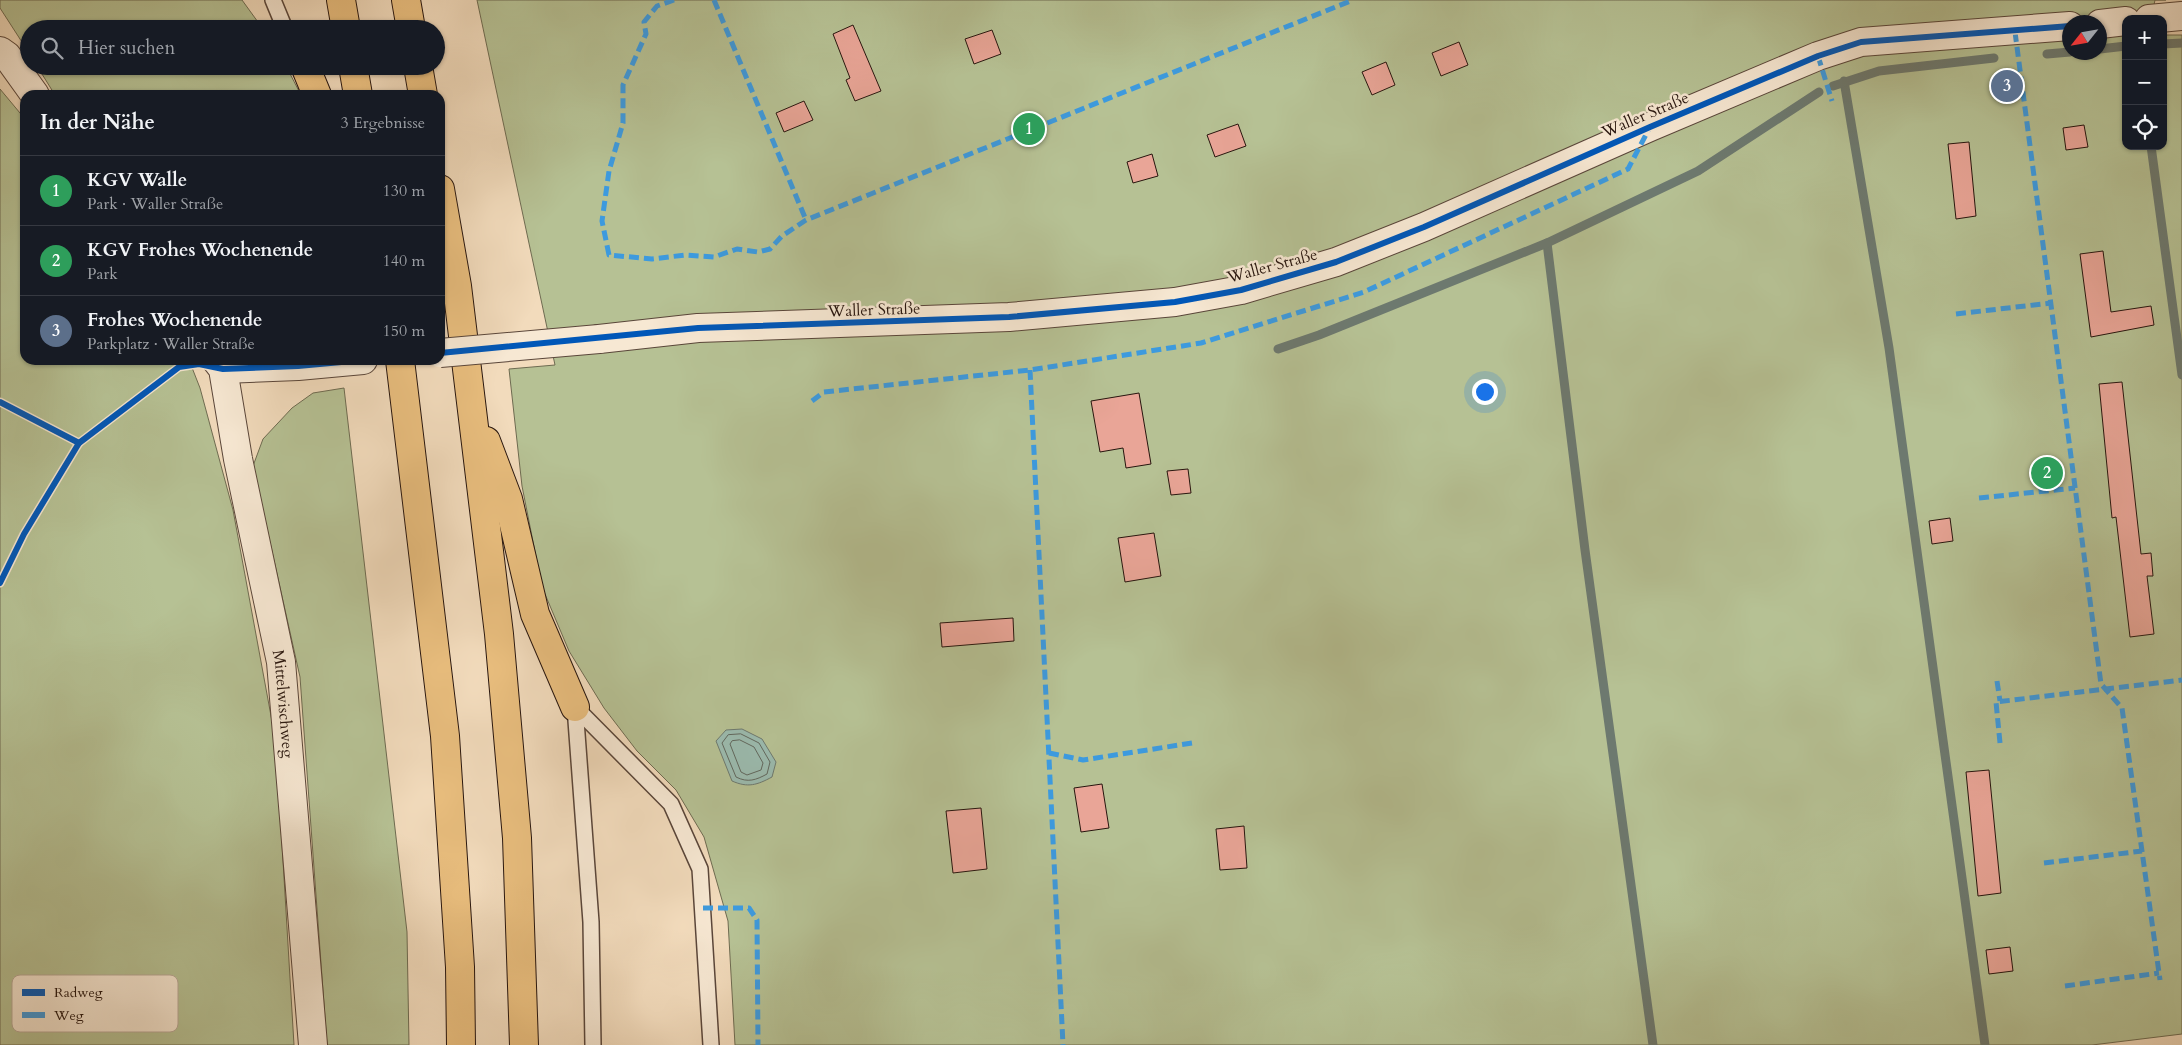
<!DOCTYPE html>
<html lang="de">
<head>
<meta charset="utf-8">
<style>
	:root { --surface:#171b24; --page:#242831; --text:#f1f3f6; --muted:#9ea1a6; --line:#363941; --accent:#2563eb }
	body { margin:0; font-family:Cardo,serif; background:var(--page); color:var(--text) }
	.controls { position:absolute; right:15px; top:15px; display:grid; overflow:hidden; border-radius:10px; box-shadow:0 1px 4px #0004 }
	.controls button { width:45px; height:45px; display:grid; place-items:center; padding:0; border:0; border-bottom:1px solid var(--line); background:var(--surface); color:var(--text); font:25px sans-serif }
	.compass { position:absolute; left:2062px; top:15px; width:45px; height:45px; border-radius:50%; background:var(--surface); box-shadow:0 1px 4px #0004; rotate:239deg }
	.you { position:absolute; left:1484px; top:391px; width:18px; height:18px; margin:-12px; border:4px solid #fff; border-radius:50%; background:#1a73e8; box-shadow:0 0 0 8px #1a73e833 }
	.badge { display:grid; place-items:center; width:32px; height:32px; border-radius:50%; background:var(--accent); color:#fff; font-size:16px; font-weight:700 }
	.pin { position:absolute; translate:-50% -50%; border:2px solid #fff; box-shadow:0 1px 5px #0006 }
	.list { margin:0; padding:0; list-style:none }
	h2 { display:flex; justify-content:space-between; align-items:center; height:65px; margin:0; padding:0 20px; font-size:21px }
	h2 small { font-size:16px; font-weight:400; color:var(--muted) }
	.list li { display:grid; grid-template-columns:32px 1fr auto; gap:15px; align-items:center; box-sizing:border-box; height:70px; padding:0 20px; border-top:1px solid var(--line) }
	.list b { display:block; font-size:19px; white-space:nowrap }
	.list p { margin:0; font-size:16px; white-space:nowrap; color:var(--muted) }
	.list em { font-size:16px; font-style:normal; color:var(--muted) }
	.icon { flex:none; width:28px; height:28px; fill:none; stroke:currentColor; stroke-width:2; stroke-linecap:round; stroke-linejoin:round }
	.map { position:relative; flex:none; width:2182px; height:1045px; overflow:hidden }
	.search { position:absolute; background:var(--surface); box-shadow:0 1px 4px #0004; left:20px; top:20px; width:425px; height:55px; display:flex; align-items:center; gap:12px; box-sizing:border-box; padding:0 18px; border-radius:28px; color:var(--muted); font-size:19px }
	.panel { position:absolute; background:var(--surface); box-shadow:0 1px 4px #0004; left:20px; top:90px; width:425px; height:275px; border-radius:15px }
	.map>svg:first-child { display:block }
	.green { fill:#b6c194; stroke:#6e6b51; fill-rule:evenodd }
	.water { fill:#9bbbaf; stroke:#6d796f }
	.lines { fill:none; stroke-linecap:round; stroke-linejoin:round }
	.shore { stroke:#61685e; stroke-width:1 }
	.stream { stroke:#6d796f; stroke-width:9 }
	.building { fill:#e9a597; stroke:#27150e }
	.lane-casing { stroke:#5a463a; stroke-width:18 }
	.street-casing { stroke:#5a463a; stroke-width:30 }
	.highway-casing { stroke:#27150e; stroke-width:30 }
	.lane { stroke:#f7e8d3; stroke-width:15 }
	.street { stroke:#f7e8d3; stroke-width:28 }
	.highway { stroke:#e9be7e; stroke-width:28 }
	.street-bridge-casing { stroke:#5a463a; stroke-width:30; stroke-linecap:butt }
	.street-bridge { stroke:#f7e8d3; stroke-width:28 }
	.quiet { stroke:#3d9ade; stroke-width:5; stroke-dasharray:10 5; stroke-linecap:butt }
	.cycleway-casing { stroke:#f7e8d3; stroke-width:9 }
	.cycleway { stroke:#0057b8; stroke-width:6 }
	.labels { text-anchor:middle; stroke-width:5; stroke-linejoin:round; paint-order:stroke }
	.street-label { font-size:16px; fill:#27150e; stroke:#f7e8d3 }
	.key { fill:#f7e8d3; stroke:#b9a998; stroke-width:1 }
	.key-label { font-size:14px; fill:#27150e }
</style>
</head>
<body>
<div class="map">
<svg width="2182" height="1045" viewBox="0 0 2182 1045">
	<rect width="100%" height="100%" fill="#f2dbbc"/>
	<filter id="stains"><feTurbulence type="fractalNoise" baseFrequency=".004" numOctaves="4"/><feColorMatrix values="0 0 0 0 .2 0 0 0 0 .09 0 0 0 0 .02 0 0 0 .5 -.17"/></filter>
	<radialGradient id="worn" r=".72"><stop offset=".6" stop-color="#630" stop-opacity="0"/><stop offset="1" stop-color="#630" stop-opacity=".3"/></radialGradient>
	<!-- green -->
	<g class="green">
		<path d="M0 0H242L263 29H29V53L0 8Z"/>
		<path d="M477 0H2166H2155L2151 19H2126V146H2163V35H2182V1034L2092 1045H735L728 921 704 837 676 790 637 751 604 708 569 651 542 587 522 486 509 369 555 365ZM2070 22H2100V52H2070Z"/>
		<path d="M37 66H286L301 95H55Z"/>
		<path d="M0 89 25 119V360H189L200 388 233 510 276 743 294 1045H0Z"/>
		<path d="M344 388 407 932 409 1045H327L300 677 253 466 263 439 292 408 313 393Z"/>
	</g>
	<!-- water -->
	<path class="water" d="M742 729 762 739 776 762 772 777C757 785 748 788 732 781L716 741 726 730Z"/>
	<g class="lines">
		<!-- shore -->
		<g class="shore">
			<path d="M741 734 759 743 770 762 767 774C756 780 748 783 736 777L722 743 728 735Z"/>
			<path d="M740 740 754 747 763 763 761 770 747 775 741 772 730 744 732 741Z"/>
		</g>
		<!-- stream -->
		<g class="stream">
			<path d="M2163 44 2182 43"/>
			<path d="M2100 49 2126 46"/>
			<path d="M2047 54 2070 52"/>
			<path d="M1844 81 1889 348 1985 1045"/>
			<path d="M1833 86 1879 71 1994 58"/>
			<path d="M2151 146 2182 375"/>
			<path d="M1547 243 1585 550 1653 1045"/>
			<path d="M1278 349 1319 335 1547 243 1698 171 1819 92"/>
		</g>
	</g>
	<!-- building -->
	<g class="building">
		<path d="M853 25 881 91 855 101 846 80 850 78 833 34Z"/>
		<path d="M992 30 1001 54 974 64 965 39Z"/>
		<path d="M1459 42 1468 65 1441 76 1432 53Z"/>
		<path d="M1386 62 1395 85 1372 95 1362 72Z"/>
		<path d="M804 101 813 120 784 132 776 113Z"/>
		<path d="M1238 124 1246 146 1215 157 1207 135Z"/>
		<path d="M2084 125 2088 147 2066 150 2063 128Z"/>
		<path d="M1969 142 1976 216 1956 219 1948 144Z"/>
		<path d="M1152 154 1158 176 1133 183 1127 162Z"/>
		<path d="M2103 251 2111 312 2151 306 2154 325 2091 337 2080 254Z"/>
		<path d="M2122 382 2141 554 2151 553 2153 576H2147L2154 634 2130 637 2116 517 2112 518 2099 384Z"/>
		<path d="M1139 393 1151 464 1126 468 1123 448 1100 452 1091 401Z"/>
		<path d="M1188 469 1191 493 1171 495 1167 471Z"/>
		<path d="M1950 518 1953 541 1932 544 1929 521Z"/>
		<path d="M1154 533 1161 576 1125 582 1118 538Z"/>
		<path d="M1013 618 1014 641 942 647 940 623Z"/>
		<path d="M1989 770 2001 893 1978 896 1966 772Z"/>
		<path d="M1102 784 1109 828 1081 832 1074 788Z"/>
		<path d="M981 808 987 869 953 873 946 811Z"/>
		<path d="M1244 826 1247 868 1220 870 1216 829Z"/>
		<path d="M2010 947 2013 971 1989 974 1986 950Z"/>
	</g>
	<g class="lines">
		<!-- lane casing -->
		<g class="lane-casing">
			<g id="lane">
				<path d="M273 0 285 29"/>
				<path d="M575 707 671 804 700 869 711 1045"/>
				<path d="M575 707 591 922 593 1045"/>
			</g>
		</g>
		<!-- street casing -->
		<g class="street-casing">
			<g id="street">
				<path d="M2149 19 2182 16"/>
				<path d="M2100 24 2126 21"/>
				<path d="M0 51 7 56 35 95"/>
				<path d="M599 339 698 328 1009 317 1175 302 1241 290 1336 262 1424 227 1650 127 1818 56 1861 42 2070 26"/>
				<path id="s1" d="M216 360 223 369 238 459 281 662 313 1045"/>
				<path d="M223 369 298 366 363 360"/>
			</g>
		</g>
		<!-- highway casing -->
		<g class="highway-casing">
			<g id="highway">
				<path d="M341 0 346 29"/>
				<path d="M406 0 411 29"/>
				<path d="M305 66 317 95"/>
				<path d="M353 66 358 95"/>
				<path d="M418 66 423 95"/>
				<path d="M440 189 457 286 499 634 517 838 524 1045"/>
				<path d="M400 360 445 736 460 967 461 1045"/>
				<path d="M486 441 508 499 535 614 575 707"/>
			</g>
		</g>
		<!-- lane -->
		<use href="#lane" class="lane"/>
		<!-- street -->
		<use href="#street" class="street"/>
		<!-- highway -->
		<use href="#highway" class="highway"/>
		<!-- street-bridge casing -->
		<g class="street-bridge-casing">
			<path id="street-bridge" d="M440 353 599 339"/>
		</g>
		<!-- street-bridge -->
		<use href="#street-bridge" class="street-bridge"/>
		<!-- quiet -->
		<g class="quiet">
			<path d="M674 0 657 6 644 22 646 34 623 85V123L609 171 602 221 609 255 652 259 685 255 714 257 737 249 758 252 770 249 782 236 806 220 1353 0"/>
			<path d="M714 0 806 220"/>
			<path d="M2015 32 2101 684 2122 708 2160 980"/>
			<path d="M1818 56 1832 101"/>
			<path d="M1956 314 2051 303"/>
			<path d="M1030 370 1063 1045"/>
			<path d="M812 401 824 392 1030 370 1201 343 1364 292 1628 169 1650 127"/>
			<path d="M1979 498 2075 488"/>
			<path d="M1997 681 2000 701"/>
			<path d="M2000 743 1996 702 2182 680"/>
			<path d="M1049 753 1083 760 1192 743"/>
			<path d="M2044 863 2142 851"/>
			<path d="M703 908H749L757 920 758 1045"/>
			<path d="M2065 986 2159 973"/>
		</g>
		<!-- cycleway casing -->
		<g class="cycleway-casing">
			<g id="cycleway">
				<path d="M440 353 698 328 1009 317 1175 302 1241 290 1336 262 1424 227 1650 127 1818 56 1861 42 2070 26"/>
				<path d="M0 402 79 443"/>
				<path d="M0 583 24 534 79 443 179 367 199 364 223 369 298 366 363 360"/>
			</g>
		</g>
		<!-- cycleway -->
		<use href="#cycleway" class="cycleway"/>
	</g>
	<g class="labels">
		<!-- street labels -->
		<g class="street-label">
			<text transform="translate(1645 114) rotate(-23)" y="6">Waller Straße</text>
			<text transform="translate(1272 265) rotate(-15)" y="6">Waller Straße</text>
			<text transform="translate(874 309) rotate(-2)" y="6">Waller Straße</text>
			<text dy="6" stroke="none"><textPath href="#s1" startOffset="352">Mittelwischweg</textPath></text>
		</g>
	</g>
	<!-- legend -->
	<rect x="12" y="975" width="166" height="57" rx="8" class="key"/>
	<rect x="22" y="989" width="23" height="7" fill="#0057b8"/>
	<rect x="22" y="1012" width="23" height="6" fill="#3d9ade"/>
	<g class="key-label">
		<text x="54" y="997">Radweg</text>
		<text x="54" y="1020">Weg</text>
	</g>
	<rect width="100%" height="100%" filter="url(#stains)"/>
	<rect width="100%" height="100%" fill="url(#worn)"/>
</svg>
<div class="controls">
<button>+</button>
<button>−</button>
<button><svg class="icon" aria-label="locate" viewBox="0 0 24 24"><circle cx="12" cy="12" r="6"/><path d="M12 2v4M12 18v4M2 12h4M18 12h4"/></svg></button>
</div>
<svg class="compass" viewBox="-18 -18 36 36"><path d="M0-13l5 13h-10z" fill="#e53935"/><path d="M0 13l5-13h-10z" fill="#9ea1a6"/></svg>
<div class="you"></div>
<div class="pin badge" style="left:1029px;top:129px;background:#2e9e5b">1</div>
<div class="pin badge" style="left:2047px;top:473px;background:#2e9e5b">2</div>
<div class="pin badge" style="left:2007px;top:86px;background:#5c6f8a">3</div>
<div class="search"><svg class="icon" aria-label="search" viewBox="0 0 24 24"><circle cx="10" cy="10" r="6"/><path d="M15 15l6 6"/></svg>Hier suchen</div>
<section class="panel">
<h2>In der Nähe<small>3 Ergebnisse</small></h2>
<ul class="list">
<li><span class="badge" style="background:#2e9e5b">1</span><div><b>KGV Walle</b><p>Park · Waller Straße</p></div><em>130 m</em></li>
<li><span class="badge" style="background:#2e9e5b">2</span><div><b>KGV Frohes Wochenende</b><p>Park</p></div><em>140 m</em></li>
<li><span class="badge" style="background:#5c6f8a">3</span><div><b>Frohes Wochenende</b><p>Parkplatz · Waller Straße</p></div><em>150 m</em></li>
</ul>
</section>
</div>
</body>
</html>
